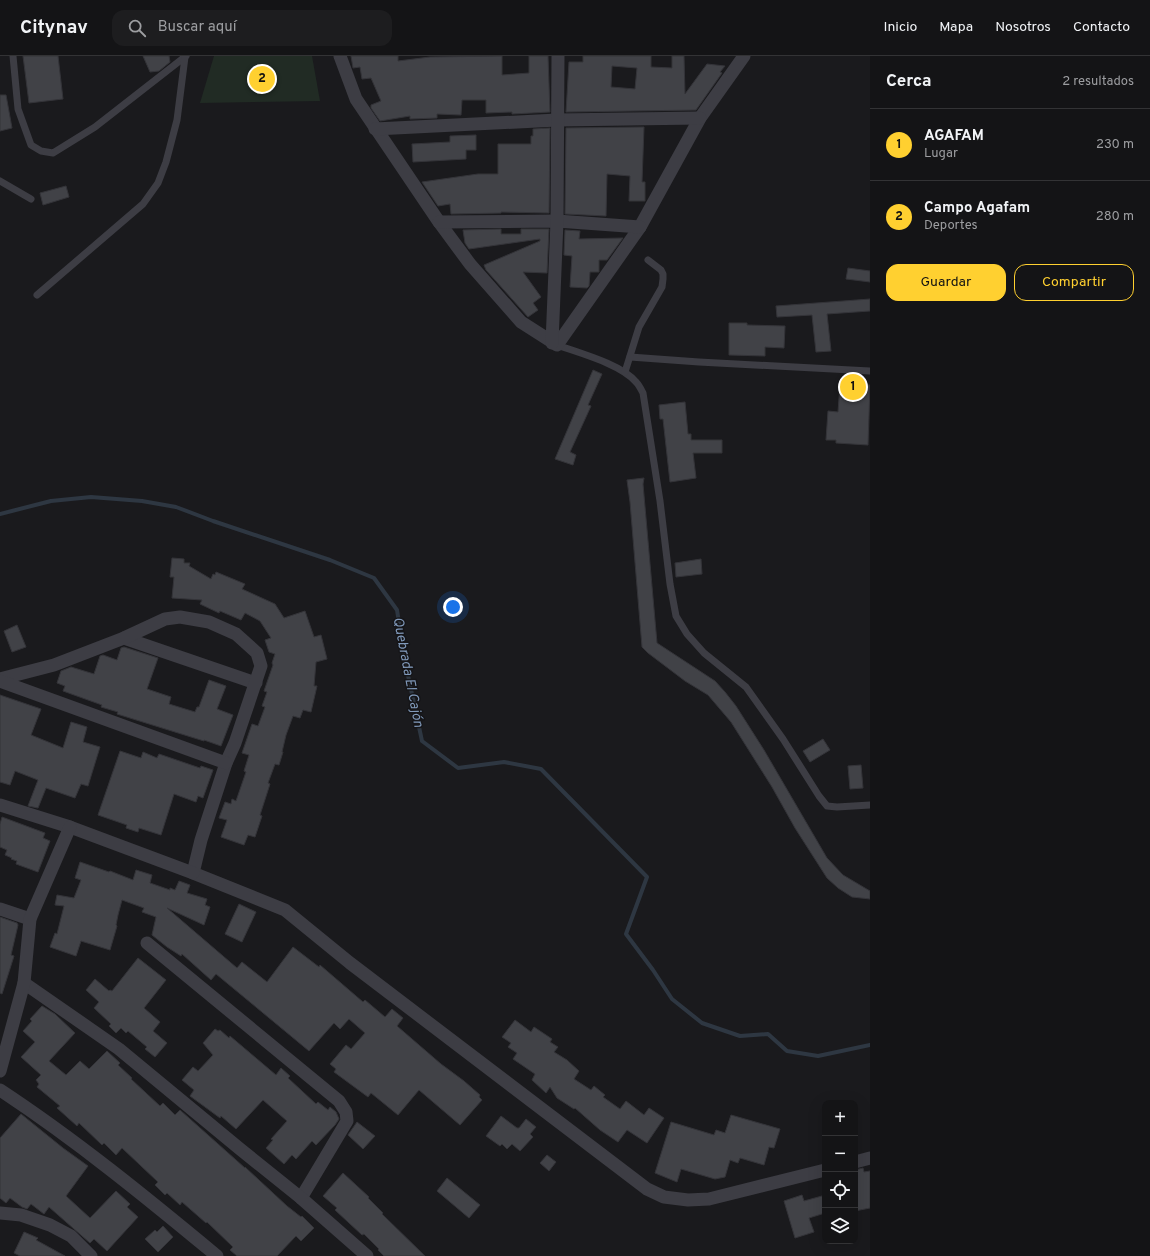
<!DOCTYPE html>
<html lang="es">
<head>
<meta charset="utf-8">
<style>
	:root { --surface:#141416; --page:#1d1d1f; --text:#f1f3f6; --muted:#9d9ea1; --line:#333335; --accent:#ffd030 }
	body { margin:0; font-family:Overpass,sans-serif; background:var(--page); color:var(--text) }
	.controls { position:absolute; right:12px; bottom:12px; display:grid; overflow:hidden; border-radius:8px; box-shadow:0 4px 16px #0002 }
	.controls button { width:36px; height:36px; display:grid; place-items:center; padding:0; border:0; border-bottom:1px solid var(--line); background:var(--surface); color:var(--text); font:20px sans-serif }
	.you { position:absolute; left:453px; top:551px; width:14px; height:14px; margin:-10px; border:3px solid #fff; border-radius:50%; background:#1a73e8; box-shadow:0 0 0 6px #1a73e833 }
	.badge { display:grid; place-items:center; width:26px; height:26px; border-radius:50%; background:var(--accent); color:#111; font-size:13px; font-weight:700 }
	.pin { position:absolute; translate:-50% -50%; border:2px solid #fff; box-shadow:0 1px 4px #0006 }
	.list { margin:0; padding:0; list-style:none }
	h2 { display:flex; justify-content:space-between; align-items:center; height:52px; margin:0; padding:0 16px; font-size:17px }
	h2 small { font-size:13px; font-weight:400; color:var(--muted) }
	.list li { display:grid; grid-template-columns:26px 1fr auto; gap:12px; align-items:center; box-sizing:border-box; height:72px; padding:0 16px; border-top:1px solid var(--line) }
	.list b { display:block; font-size:15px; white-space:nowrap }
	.list p { margin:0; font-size:13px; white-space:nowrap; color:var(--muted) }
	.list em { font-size:13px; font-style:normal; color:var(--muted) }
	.actions { display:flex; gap:8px; padding:12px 16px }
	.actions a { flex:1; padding:9px 0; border:1px solid var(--accent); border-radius:12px; text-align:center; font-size:14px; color:var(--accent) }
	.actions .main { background:var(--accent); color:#111 }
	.icon { flex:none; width:22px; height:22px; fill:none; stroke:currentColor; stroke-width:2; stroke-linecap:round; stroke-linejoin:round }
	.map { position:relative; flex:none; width:870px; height:1200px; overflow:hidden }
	header { display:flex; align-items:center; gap:24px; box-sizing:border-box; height:56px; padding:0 20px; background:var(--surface); border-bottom:1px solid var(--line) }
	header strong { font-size:19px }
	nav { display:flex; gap:22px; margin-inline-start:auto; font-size:14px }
	.search { width:280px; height:36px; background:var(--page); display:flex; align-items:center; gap:10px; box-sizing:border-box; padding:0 14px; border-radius:12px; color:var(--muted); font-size:15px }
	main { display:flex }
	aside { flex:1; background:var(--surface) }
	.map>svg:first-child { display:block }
	.green { fill:#212b24 }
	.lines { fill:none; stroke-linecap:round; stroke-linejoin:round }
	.stream { stroke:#2e3742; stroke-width:4 }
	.building { fill:#414247; stroke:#343439; fill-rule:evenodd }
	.lane { stroke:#3d3d44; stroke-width:7 }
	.street { stroke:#3d3d44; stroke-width:13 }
	.labels { text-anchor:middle; stroke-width:3; stroke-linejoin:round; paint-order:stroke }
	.water-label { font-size:14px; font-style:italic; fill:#8099ba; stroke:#151518 }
</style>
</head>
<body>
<header>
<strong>Citynav</strong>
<div class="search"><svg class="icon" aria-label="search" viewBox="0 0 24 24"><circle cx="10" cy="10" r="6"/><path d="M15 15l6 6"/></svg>Buscar aquí</div>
<nav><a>Inicio</a><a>Mapa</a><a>Nosotros</a><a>Contacto</a></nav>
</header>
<main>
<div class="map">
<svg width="870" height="1200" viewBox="0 0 870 1200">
	<rect width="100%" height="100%" fill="#1a1a1d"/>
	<!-- green -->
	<path class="green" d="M214 0H312L320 45 200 47Z"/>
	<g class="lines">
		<!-- stream -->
		<path class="stream" d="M0 458 51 445 91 441 142 445 176 451 213 465 330 504 374 522 397 554 406 610 422 685 458 712 504 706 541 713 647 821 626 878 653 914 672 943 702 967 740 980 768 978 787 995 818 1000 870 989"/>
	</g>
	<!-- building -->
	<g class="building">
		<path d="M23 0H58L63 43 29 47Z"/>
		<path d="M143 0H169L170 6 159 15 150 16Z"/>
		<path d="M351 0H398V5L430 1 502 0V19L529 17V0H548L550 56 512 58V56L486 57V44H462L461 59 437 58V62L410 63V60L380 65 371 52V49L381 45 371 22 362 23 360 11 353 12Z"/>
		<path d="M583 0H651V11L672 12V0H684L685 38 707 8 725 10 720 16 722 17 696 54 566 56 569 6H583ZM612 10 637 12 635 33 611 31Z"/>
		<path d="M0 39H6L12 72 0 75Z"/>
		<path d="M644 71 642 126H645V145H629L630 120 607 118 606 160 565 158 566 72Z"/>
		<path d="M550 72 549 157 501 156V157L451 158 450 148 438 150 422 126 478 118H498V88H531V80H533V73Z"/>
		<path d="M476 79V94H466V103L413 106 412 88 450 86V80Z"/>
		<path d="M66 130 69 141 43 149 40 137Z"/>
		<path d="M501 173V178H521V173H549L547 217 523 216 541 241 533 247 538 254 528 261 486 214 484 209 540 185V183L469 193 465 187 463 174Z"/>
		<path d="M565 174 580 175 579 183 623 182 607 204H599V216H590L589 230 587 232 570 231 572 200 564 199Z"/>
		<path d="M848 212 870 215V226L846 223Z"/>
		<path d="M870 243V255L827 258 831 295 816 296 812 259 777 261 776 250Z"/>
		<path d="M729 267H747V269L785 270 784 292 765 291V300L729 299Z"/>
		<path d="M593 314 602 318 588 349 591 350 570 396 576 399 573 409 555 403Z"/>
		<path d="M840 328 870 329 868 389 836 387V384H826L828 355 838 356Z"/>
		<path d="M685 346 688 378H691V384H722V397H693L696 422 670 426 663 363H660L659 349Z"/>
		<path d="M644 422 643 428 657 587 715 625 725 636 736 650 764 694 827 802 843 819 870 835V843L852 841 838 832 827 822 795 772 772 731 731 666 708 639 685 625 648 597 642 591 630 446 627 424Z"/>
		<path d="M172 502 184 503V507H190L189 510 211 523 213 518 215 519 216 516 245 528 242 533 275 548 284 562 305 555 314 581 321 579 327 603 316 606 314 630H317L311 656 303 654 300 662 293 660 286 679 282 696H283L279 709 275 708 268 727 270 728 260 759 262 760 255 781 248 779 244 789 221 781 227 764 219 762 225 746 231 748 232 743 236 745 246 716 244 715 249 699 242 697 252 668 258 670 265 651 262 650 267 636 264 635 273 609 272 607 275 598 269 596 265 584 271 582 260 565 245 557 241 564 220 555 219 557 200 548 202 544 172 542 174 521H170Z"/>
		<path d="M701 503 702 518 676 521 675 507Z"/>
		<path d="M17 569 26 591 12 596 4 575Z"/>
		<path d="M124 591 158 602 147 633 171 641 169 648 195 656 197 651H199L209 624 226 630 217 653 233 659 221 690 204 684V685L117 658 118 656 101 651 102 649 63 635 65 630 57 627 61 615 71 611 94 618 100 600 103 599 117 604 121 592Z"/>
		<path d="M0 639 41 653 31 679 63 692 71 666 87 671 83 686 100 691 88 730 81 728 75 742 46 732 38 752 28 750 38 724 15 715 10 729 0 726Z"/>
		<path d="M823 683 830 694 810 706 803 695Z"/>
		<path d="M120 695 141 702 143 696 157 702 159 698 200 712 201 710 213 714 203 742 198 740 196 746 174 738 161 779 139 772 138 776 126 772 127 769 98 759Z"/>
		<path d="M861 709 863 732 850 733 848 710Z"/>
		<path d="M2 761 45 777 43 782 50 785 38 816 16 808 17 805 11 803 12 802 5 799 7 794 0 791V768Z"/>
		<path d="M80 806 109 816 110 815 133 824 136 814 152 819 150 827 170 834V832L175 834 179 825 190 829 187 837 207 843 205 849 210 851 204 869 167 852 237 912 242 906 267 926 293 891 319 911 320 909 363 946 365 944 385 961 392 953 403 962 397 970 441 1008 464 1025 480 1039 479 1041 482 1044 460 1069 419 1034 398 1059 371 1037 368 1041 334 1016 336 1013 330 1008 346 989 351 993 365 977 349 963 340 973 334 967 309 995 216 918 211 924 182 898 181 900 167 891 152 879 156 861 142 856 144 852 122 844 118 859 116 869 117 870 110 894 81 885 76 900 50 891 55 877 57 878 64 850 55 849 57 839 74 842 81 824 75 822Z"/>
		<path d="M239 848 256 856 242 886 225 878Z"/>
		<path d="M0 861 17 867 18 869 11 899 14 900 2 938 0 937Z"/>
		<path d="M138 902 166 924 144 952 160 966 153 975 167 987 155 1001 145 993 147 991 128 975 126 977 121 972 116 977 109 970 111 968 94 952 99 946 86 934 95 923 109 935 110 934 112 935Z"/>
		<path d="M42 950 55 958 75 977 49 1005 66 1019 80 1005 89 1013 107 995 120 1007 118 1009 132 1022 131 1023 160 1050 163 1047 175 1059 180 1054 245 1112V1111L287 1150 301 1161 302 1160 314 1172 301 1185 296 1180 277 1200H237L230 1194 233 1191 207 1166 206 1167 182 1146 180 1149 167 1137 165 1139 155 1129 158 1126 122 1092 116 1099 104 1087 102 1089 79 1067 77 1070 57 1052 60 1050 37 1031 39 1028 36 1024 41 1019 21 1001 35 986 23 975 32 965 30 963Z"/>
		<path d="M515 964 531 976 534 971 552 983 550 986 558 991 554 996 567 1004 579 1015 574 1023 591 1034 594 1030 605 1039 603 1041 620 1053 626 1045 644 1059 649 1052 664 1062 647 1087 627 1074 618 1086 600 1074 575 1052 574 1053 557 1042 550 1031 546 1037 532 1024 535 1018 513 1003 517 997 508 991 511 987 502 981Z"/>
		<path d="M215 973 218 975 220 974 229 982 230 980 276 1019 281 1012 290 1020 288 1022 316 1048 318 1046 328 1054 330 1051 336 1056 339 1063 335 1069 316 1089 312 1085 296 1103 292 1099 284 1108 266 1092 273 1084 271 1083 287 1065 263 1044 236 1073 221 1060 220 1062 190 1040 194 1034 182 1024 193 1011 198 1015 213 999 203 987Z"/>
		<path d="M21 1058 63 1092 88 1110 66 1140 90 1162 116 1135 130 1148 127 1151 138 1161 107 1195 94 1183 90 1187 49 1151 44 1158 31 1148 27 1153 22 1151 10 1142 6 1147 0 1142V1082Z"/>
		<path d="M731 1059 780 1073 774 1092 769 1091 764 1109 740 1102 738 1107 730 1104 725 1121 715 1123 681 1113 677 1126 655 1117 671 1066 714 1079 716 1074 725 1077Z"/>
		<path d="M501 1060 517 1072H519L526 1063 536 1071 530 1078 533 1081 520 1095 512 1088 507 1093 502 1088 500 1090 486 1080Z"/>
		<path d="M357 1066 375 1080 363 1093 348 1079Z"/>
		<path d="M547 1099 556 1106 549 1115 540 1107Z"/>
		<path d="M863 1112 864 1116 870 1115V1152L855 1155V1114Z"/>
		<path d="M343 1117 369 1141 368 1142 383 1157 382 1158 425 1200H384L378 1194 379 1193 364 1178 362 1179 335 1154 337 1152 323 1140Z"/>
		<path d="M447 1122 480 1149 469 1162 437 1135Z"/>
		<path d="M802 1139 804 1145 822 1140 825 1150V1157L809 1162 814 1176 795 1182 784 1145Z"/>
		<path d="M163 1170 173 1181 158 1196 145 1183 155 1174 157 1176Z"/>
		<path d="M24 1176 38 1182 36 1184 65 1200H20L14 1197Z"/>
	</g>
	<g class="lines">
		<!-- lane -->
		<g class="lane">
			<path d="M13 0 18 53 31 89 41 95 53 97 95 71 186 0"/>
			<path d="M0 125 31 143"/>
			<path d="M37 239 143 148 158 127 166 106 177 64 185 1"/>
			<path d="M557 289C579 297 621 308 636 326 639 329 641 333 643 337L660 445 670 528 676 560 687 578 704 597 746 631 783 683 819 740 827 750 837 751 870 749"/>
			<path d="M630 301 699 306 870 315"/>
			<path d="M625 316 639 271 662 231 663 223V218L661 214 648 204"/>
		</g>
		<!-- street -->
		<g class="street">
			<path d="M340 0 356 43 439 166 470 208 521 266 557 289 640 171 700 62 744 0"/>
			<path d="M375 73 557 64 700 62"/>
			<path d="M439 166 557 165 640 171"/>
			<path d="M552 287 557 165 558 0"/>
			<path d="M124 582 256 627"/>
			<path d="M0 623 54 609 124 582 165 563 180 561 209 566 236 578 257 597 261 610 235 687 226 707 201 784 193 817 285 854 350 907 647 1133 664 1141 688 1144 709 1143 825 1114"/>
			<path d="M0 625 226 707"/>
			<path d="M0 749 70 771 193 817"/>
			<path d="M0 853 30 863"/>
			<path d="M147 887 339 1045 346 1056 347 1065 301 1142"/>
			<path d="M24 927 119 993 240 1093 301 1142 367 1200"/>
			<path d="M0 1015 24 927 30 863 70 771"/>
			<path d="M0 1034C76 1084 147 1142 217 1200"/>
			<path d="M855 1106 870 1102"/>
			<path d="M0 1157 21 1159 50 1169 71 1180 91 1200"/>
		</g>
	</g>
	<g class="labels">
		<!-- water labels -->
		<g class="water-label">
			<text transform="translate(409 616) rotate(79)" y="5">Quebrada El Cajón</text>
		</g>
	</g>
</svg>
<div class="controls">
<button>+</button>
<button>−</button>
<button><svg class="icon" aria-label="locate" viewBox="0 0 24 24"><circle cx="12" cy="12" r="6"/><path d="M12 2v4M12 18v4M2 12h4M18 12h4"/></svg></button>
<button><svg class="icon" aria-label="layers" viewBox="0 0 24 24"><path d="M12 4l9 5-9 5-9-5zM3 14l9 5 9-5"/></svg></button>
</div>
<div class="you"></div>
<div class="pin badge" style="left:853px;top:331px">1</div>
<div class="pin badge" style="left:262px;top:23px">2</div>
</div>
<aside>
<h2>Cerca<small>2 resultados</small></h2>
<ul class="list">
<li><span class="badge">1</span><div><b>AGAFAM</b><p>Lugar</p></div><em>230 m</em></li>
<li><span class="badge">2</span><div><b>Campo Agafam</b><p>Deportes</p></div><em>280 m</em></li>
</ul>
<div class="actions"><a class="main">Guardar</a><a>Compartir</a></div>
</aside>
</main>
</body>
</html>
